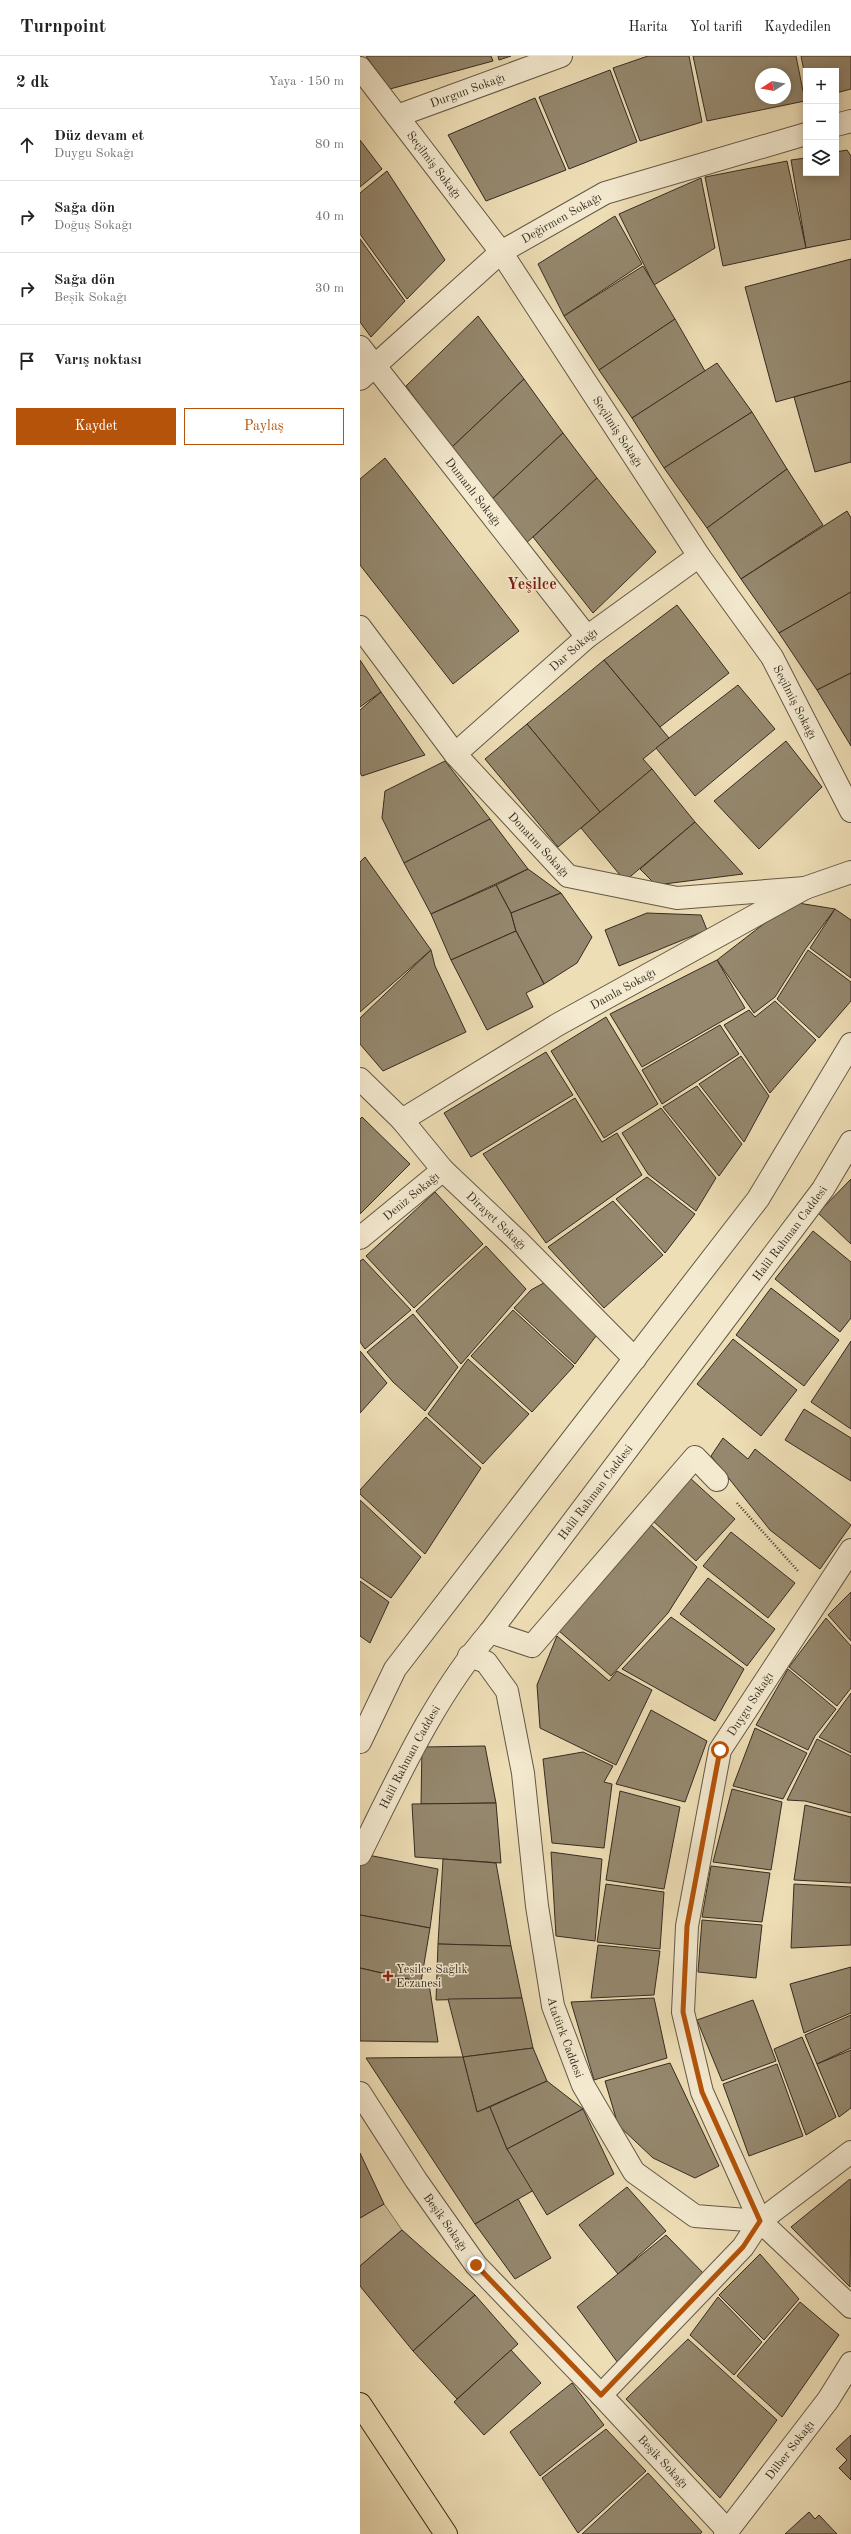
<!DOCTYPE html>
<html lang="tr">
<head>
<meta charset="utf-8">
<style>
	:root { --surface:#fff; --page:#f6f6f6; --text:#222; --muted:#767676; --line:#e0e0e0; --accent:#b45309 }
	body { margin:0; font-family:"Old Standard TT",serif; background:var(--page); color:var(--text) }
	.controls { position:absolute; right:12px; top:12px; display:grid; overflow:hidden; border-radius:0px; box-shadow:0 2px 10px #0003 }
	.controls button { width:36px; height:36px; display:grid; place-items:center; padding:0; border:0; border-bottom:1px solid var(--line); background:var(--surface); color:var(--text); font:20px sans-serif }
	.compass { position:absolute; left:395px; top:12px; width:36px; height:36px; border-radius:50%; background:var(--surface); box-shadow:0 2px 10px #0003; rotate:259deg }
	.stop { position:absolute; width:12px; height:12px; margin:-9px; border:3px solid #b45309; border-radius:50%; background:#fff }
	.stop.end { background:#b45309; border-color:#fff; box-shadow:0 1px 4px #0008 }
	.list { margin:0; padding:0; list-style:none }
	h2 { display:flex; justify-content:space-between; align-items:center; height:52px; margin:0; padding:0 16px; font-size:17px }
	h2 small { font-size:13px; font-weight:400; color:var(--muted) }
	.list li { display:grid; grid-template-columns:26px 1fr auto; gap:12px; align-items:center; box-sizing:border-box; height:72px; padding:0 16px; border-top:1px solid var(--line) }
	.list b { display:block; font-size:15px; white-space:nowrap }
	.list p { margin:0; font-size:13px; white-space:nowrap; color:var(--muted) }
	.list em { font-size:13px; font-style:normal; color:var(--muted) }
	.actions { display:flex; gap:8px; padding:12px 16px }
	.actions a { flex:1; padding:9px 0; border:1px solid var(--accent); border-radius:0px; text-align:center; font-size:14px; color:var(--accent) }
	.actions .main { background:var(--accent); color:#fff }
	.icon { flex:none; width:22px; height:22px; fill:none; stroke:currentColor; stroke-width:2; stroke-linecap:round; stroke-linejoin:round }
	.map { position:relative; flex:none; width:491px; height:2478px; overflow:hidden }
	header { display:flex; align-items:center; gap:24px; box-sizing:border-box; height:56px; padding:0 20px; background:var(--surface); border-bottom:1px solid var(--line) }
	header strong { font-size:19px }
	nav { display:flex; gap:22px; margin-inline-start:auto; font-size:14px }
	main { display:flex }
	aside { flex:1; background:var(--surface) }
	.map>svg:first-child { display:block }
	.green { fill:#cec09d; stroke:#81765f }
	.building { fill:#95886e; stroke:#342b21; fill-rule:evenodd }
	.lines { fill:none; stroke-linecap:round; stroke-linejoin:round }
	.minor-casing { stroke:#625846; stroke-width:24 }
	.major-casing { stroke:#342b21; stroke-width:24 }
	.path { stroke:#342b21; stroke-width:2.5; stroke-dasharray:1 2; stroke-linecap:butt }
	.minor { stroke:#f4ead0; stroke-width:22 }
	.major { stroke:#eedeb6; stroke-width:22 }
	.route { stroke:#b45309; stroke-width:5 }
	.poi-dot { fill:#8f2418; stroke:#f4ead0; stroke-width:1.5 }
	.labels { text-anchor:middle; stroke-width:3; stroke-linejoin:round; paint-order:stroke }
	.street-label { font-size:12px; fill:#342b21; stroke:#f4ead0 }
	.poi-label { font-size:12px; fill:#342b21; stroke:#f4ead0; text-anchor:start }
	.district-label { font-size:16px; font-weight:bold; fill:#7a1f14; stroke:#f4ead0 }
</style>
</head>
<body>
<header>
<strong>Turnpoint</strong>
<nav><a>Harita</a><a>Yol tarifi</a><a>Kaydedilen</a></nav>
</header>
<main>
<aside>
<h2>2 dk<small>Yaya · 150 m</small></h2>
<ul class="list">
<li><svg class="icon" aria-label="ahead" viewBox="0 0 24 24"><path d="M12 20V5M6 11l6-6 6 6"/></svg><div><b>Düz devam et</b><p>Duygu Sokağı</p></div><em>80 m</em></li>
<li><svg class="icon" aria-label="right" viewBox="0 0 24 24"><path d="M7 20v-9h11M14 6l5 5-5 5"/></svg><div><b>Sağa dön</b><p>Doğuş Sokağı</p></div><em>40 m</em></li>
<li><svg class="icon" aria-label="right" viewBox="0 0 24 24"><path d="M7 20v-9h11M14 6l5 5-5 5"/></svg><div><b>Sağa dön</b><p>Beşik Sokağı</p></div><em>30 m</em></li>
<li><svg class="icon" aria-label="arrive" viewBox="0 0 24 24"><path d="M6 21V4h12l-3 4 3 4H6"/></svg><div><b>Varış noktası</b></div></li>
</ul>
<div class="actions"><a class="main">Kaydet</a><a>Paylaş</a></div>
</aside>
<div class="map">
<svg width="491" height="2478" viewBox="0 0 491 2478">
	<rect width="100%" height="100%" fill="#eedeb6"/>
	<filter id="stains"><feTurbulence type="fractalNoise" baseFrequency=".005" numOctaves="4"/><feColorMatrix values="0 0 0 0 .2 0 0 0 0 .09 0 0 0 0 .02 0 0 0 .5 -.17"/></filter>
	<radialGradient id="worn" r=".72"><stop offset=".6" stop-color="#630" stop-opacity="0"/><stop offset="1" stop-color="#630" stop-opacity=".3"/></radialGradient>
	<!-- green -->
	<path class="green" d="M24 2148 42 2174 0 2210V2162Z"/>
	<!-- building -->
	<g class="building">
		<path d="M6 0H131L133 5 30 33Z"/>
		<path d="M138 0H151L139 4Z"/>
		<path d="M288 0H329L342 66 280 85 253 12Z"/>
		<path d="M333 0H436L445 45 347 65ZM401 18H425V42H401Z"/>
		<path d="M441 0H491V33L476 37V15H446V25Z"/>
		<path d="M250 14 277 86 209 113 179 41Z"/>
		<path d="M175 42 206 114 126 145 88 79Z"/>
		<path d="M0 84 22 113 0 131Z"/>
		<path d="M487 94 491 100V183L446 192 431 104 446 102V117H476V96Z"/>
		<path d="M427 105 446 192 363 210 345 121Z"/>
		<path d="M27 115 85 204 47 243 0 178V137Z"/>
		<path d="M341 122 355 192 294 229 259 158Z"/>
		<path d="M255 160 282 208 204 260 178 208Z"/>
		<path d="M0 183 45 245 11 281 0 266Z"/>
		<path d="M491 203V325L416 346 385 231Z"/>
		<path d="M283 210 315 263 239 314 204 260Z"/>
		<path d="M118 260 164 323 91 392 46 330Z"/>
		<path d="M315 263 345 315 272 362 239 314Z"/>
		<path d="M357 307 392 356 304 412 272 362Z"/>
		<path d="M164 323 203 377 130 445 91 392Z"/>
		<path d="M491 325V406L455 416 434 341Z"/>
		<path d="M392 356 427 413 347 472 304 412Z"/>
		<path d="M203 377 237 422 163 490 130 445Z"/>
		<path d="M25 402 159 575 93 628 0 509V423Z"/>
		<path d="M427 413 463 469 381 523 347 472Z"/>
		<path d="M237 422 296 496 233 557 173 481Z"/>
		<path d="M487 455 491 462V536L419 577 381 523Z"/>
		<path d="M491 536V617L457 634 419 577Z"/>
		<path d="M317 549 369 617 300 671 244 604Z"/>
		<path d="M0 604 21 636 0 651Z"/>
		<path d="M244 604 309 682 283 703 292 713 240 756 167 668Z"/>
		<path d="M491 617V690L457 634Z"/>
		<path d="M378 629 415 673 335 740 296 692Z"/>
		<path d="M21 636 65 699 2 720 0 717V654Z"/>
		<path d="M167 668 240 756 198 791 125 703Z"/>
		<path d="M426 685 462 731 399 793 354 745Z"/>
		<path d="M85 705 130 763 44 807 22 762 25 735Z"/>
		<path d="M292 713 335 766 265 825 221 772Z"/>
		<path d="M130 763 168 813 71 858 44 807Z"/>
		<path d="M335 766 383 818 296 829 280 813Z"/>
		<path d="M5 801 71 894 0 956V806Z"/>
		<path d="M168 813 201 837 151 857 136 829Z"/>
		<path d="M136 829 151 857 156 875 91 904 71 858Z"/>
		<path d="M201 837 232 881 217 907 184 928 156 875 151 857Z"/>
		<path d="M432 846 475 853 446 892 415 941 394 957 357 904Z"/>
		<path d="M475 853 491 864V922L450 892Z"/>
		<path d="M287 857 341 859 347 874 259 910 245 874Z"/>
		<path d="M156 875 184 928 166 937 173 951 127 974 91 904Z"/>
		<path d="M71 894 75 910 106 976 23 1015 0 988V962Z"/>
		<path d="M448 894 491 926V945L459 982 417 943Z"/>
		<path d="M357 904 385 952 282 1011 250 958Z"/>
		<path d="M415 945 456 984 410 1037 364 969 389 954 395 961Z"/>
		<path d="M246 961 298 1048 244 1082 191 995Z"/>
		<path d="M360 969 379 998 302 1048 282 1014Z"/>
		<path d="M186 996 213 1039 111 1101 84 1057Z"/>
		<path d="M381 1000 409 1040 384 1086 339 1028Z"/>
		<path d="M337 1030 382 1088 359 1120 303 1051Z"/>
		<path d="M215 1042 242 1086 257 1077 282 1119 186 1187 123 1098Z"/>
		<path d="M301 1052 356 1122 336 1155 288 1118 262 1077Z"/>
		<path d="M2 1061 50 1108 0 1158V1063Z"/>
		<path d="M287 1121 335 1158 305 1197 256 1143Z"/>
		<path d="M491 1123V1188L458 1157Z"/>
		<path d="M75 1136 123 1188 54 1252 6 1200Z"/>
		<path d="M253 1145 303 1199 244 1252 188 1191Z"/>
		<path d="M453 1175 491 1206V1262L480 1276 415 1223Z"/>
		<path d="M126 1190 166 1233 101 1308 56 1255Z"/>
		<path d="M3 1203 51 1254 5 1293 0 1286V1205Z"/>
		<path d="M191 1223 236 1280 215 1308 154 1252 171 1234Z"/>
		<path d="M411 1232 479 1284 444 1330 376 1279Z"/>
		<path d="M153 1254 214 1310 172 1356 111 1300Z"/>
		<path d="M53 1258 98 1311 65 1355 33 1326 7 1296Z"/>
		<path d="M373 1283 437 1334 401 1380 337 1328Z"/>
		<path d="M491 1285V1373L451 1346Z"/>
		<path d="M0 1295 27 1327 0 1357Z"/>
		<path d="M108 1303 169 1358 123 1408 68 1358Z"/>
		<path d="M444 1353 491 1382V1425L425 1384Z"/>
		<path d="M66 1361 121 1412 65 1498 0 1438V1434Z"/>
		<path d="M363 1382 388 1403 395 1393 491 1469 460 1513 410 1474 351 1400Z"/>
		<path d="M330 1422 375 1463 336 1505 292 1464Z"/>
		<path d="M0 1444 61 1501 31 1542 0 1521Z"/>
		<path d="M290 1468 337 1511 308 1557 251 1620 199 1575Z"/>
		<path d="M371 1476 435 1527 408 1562 343 1510Z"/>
		<path d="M348 1522 415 1573 387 1610 320 1558Z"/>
		<path d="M0 1525 29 1546 10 1587 0 1580Z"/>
		<path d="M491 1536V1585L468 1559Z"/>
		<path d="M311 1561 384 1613 355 1665 262 1613Z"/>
		<path d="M466 1562 491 1590V1632L477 1650 429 1611Z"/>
		<path d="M197 1580 249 1625 257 1615 292 1634 256 1709 180 1672 177 1629Z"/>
		<path d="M428 1613 476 1653 455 1680 448 1694 396 1669Z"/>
		<path d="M491 1637V1697L459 1681Z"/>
		<path d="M291 1654 347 1685 325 1746 256 1728Z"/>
		<path d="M395 1672 447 1697 423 1743 373 1730Z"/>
		<path d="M457 1683 491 1700V1757L445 1745 427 1744Z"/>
		<path d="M125 1690 136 1747 61 1748 62 1691Z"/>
		<path d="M223 1696 253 1710 244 1726 252 1728 244 1792 192 1787 183 1703Z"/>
		<path d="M372 1733 422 1746 411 1814 353 1806Z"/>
		<path d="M260 1735 320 1751 304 1833 246 1824Z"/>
		<path d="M136 1747 141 1807 55 1801 52 1748Z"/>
		<path d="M445 1749 491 1761V1827L434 1824Z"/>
		<path d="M191 1796 242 1803 235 1885 196 1880Z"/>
		<path d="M3 1798 78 1813 70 1872 0 1859V1810Z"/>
		<path d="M83 1803 136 1807 151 1890 78 1888Z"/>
		<path d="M351 1810 410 1817 402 1866 342 1861Z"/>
		<path d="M246 1828 304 1836 300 1893 237 1886Z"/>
		<path d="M434 1828 491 1831V1889L431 1892Z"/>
		<path d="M0 1859 70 1872 61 1926 0 1912Z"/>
		<path d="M342 1864 402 1869 396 1922 338 1916Z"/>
		<path d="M78 1888 151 1890 162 1942 76 1944Z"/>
		<path d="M238 1889 300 1895 294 1939 231 1942Z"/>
		<path d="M491 1911V1957L444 1977 430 1928Z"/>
		<path d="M0 1912 69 1928 78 1986 0 1985Z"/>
		<path d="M162 1942 173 1992 103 2001 88 1943Z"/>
		<path d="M294 1942 307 2002 234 2024 211 1946Z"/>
		<path d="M393 1944 416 2005 362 2025 337 1964Z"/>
		<path d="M491 1959V1992L457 2008 445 1979Z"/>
		<path d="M442 1981 476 2061 446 2079 414 1993Z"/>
		<path d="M173 1992 187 2025 117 2056 103 2001Z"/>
		<path d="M491 1994V2052L479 2061 457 2008Z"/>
		<path d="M103 2001 117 2056 130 2051 147 2093 174 2134 115 2168 6 2002Z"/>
		<path d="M310 2007 359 2110 335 2122 293 2102 258 2069 245 2025Z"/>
		<path d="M417 2008 443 2080 389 2100 363 2028Z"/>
		<path d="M187 2025 223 2053 147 2093 130 2051Z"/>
		<path d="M223 2053 254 2118 187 2159 147 2093Z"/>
		<path d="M0 2097 24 2148 0 2162Z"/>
		<path d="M490 2123 491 2125 490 2231 431 2171Z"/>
		<path d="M267 2131 306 2175 258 2218 219 2169Z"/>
		<path d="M158 2143 191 2202 155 2223 115 2168Z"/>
		<path d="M42 2174 115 2239 53 2295 0 2230V2210Z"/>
		<path d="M306 2179 347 2221 258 2307 217 2251Z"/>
		<path d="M400 2198 439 2243 404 2284 359 2239Z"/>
		<path d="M115 2239 158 2288 97 2343 53 2295Z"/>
		<path d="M358 2241 402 2286 374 2319 330 2279Z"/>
		<path d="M440 2246 479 2279 422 2361 377 2320Z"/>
		<path d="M328 2283 417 2364 360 2442 266 2343Z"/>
		<path d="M151 2294 181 2327 124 2379 94 2346Z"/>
		<path d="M212 2327 244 2369 180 2420 150 2376Z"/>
		<path d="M246 2373 286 2415 218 2477 182 2422Z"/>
		<path d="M491 2379V2424L479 2412 487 2404 476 2393Z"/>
		<path d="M288 2417 342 2476 340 2478H222Z"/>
		<path d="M449 2456 455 2463 459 2459 477 2478H425Z"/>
	</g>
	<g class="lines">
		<!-- minor casing -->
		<g class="minor-casing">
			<g id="minor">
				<path id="s1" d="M0 12 141 196 339 500 412 601 491 755"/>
				<path id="s2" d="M37 60 201 0"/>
				<path d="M476 69 491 65"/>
				<path id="s3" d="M0 291 227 581"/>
				<path id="s4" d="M0 323 141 196 245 137 446 78"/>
				<path id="s5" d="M0 571 95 698 208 820 317 842 445 832"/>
				<path id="s6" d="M95 698 227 581 339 500"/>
				<path id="s7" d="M0 1023 42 1064 83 1114 158 1185 275 1303"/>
				<path id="s8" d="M42 1064 197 969 445 832 491 816"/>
				<path id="s9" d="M0 1182 83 1114"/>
				<path d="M491 1494 360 1694 327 1870 323 1956 342 2036 400 2165 491 2251"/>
				<path d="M130 1576 172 1590 335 1401 357 1424"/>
				<path id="s10" d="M109 1600 126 1606 147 1635 163 1717 177 1850 193 1950 223 2029 274 2116 335 2160 400 2165 491 2096"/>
				<path d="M0 1686 35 1613 398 1143 491 988"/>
				<path id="s11" d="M0 1798C38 1722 74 1641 130 1576L463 1133 491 1086"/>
				<path id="s12" d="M0 2037 56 2124 116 2209 241 2339 368 2475"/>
				<path d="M241 2339 383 2191 400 2165"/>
				<path id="s13" d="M365 2478 468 2344 491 2307"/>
			</g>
		</g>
		<!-- major casing -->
		<g class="major-casing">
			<path id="major" d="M0 2348 86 2478"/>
		</g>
		<!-- path -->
		<path class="path" d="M377 1447 438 1515"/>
		<!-- minor -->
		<use href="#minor" class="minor"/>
		<!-- major -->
		<use href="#major" class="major"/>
	</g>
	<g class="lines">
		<!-- route -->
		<path class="route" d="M116 2209 241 2339 383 2191 400 2165 342 2036 323 1956 327 1870 360 1694"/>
	</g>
	<!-- markers -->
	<path class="poi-dot" d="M26 1914h4v4h4v4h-4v4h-4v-4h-4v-4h4z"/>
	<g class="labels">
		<!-- street labels -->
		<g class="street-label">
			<text dy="4" stroke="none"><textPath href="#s2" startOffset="75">Durgun Sokağı</textPath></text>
			<text dy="4" stroke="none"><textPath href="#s1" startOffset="122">Seçilmiş Sokağı</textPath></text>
			<text dy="4" stroke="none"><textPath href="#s4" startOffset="259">Değirmen Sokağı</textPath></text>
			<text dy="4" stroke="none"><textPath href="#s1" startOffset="446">Seçilmiş Sokağı</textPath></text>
			<text dy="4" stroke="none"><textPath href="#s3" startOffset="184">Dumanlı Sokağı</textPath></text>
			<text dy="4" stroke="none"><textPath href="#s6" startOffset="158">Dar Sokağı</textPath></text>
			<text dy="4" stroke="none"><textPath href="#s1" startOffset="770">Seçilmiş Sokağı</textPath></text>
			<text dy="4" stroke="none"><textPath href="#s5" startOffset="282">Donatım Sokağı</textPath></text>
			<text dy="4" stroke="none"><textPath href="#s8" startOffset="257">Damla Sokağı</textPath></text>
			<text dy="4" stroke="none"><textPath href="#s9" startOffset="66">Deniz Sokağı</textPath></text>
			<text dy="4" stroke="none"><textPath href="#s7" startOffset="197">Dirayet Sokağı</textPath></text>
			<text dy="4" stroke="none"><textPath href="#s11" startOffset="757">Halil Rahman Caddesi</textPath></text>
			<text dy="4" stroke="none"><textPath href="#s11" startOffset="433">Halil Rahman Caddesi</textPath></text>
			<text transform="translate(390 1648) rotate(-57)" y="4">Duygu Sokağı</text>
			<text dy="4" stroke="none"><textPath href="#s11" startOffset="109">Halil Rahman Caddesi</textPath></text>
			<text dy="4" stroke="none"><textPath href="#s10" startOffset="406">Atatürk Caddesi</textPath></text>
			<text dy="4" stroke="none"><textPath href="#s12" startOffset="155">Beşik Sokağı</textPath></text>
			<text dy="4" stroke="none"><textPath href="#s13" startOffset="106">Dilber Sokağı</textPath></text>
			<text dy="4" stroke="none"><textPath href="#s12" startOffset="479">Beşik Sokağı</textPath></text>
		</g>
		<!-- poi labels -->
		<g class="poi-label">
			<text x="36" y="1917">Yeşilce Sağlık<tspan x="36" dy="14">Eczanesi</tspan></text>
		</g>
		<!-- district labels -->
		<g class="district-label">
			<text x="172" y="533">Yeşilce</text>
		</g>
	</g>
	<rect width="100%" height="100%" filter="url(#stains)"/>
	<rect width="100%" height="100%" fill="url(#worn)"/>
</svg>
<div class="controls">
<button>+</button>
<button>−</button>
<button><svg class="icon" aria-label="layers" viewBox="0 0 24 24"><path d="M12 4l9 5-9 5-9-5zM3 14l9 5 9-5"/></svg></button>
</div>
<svg class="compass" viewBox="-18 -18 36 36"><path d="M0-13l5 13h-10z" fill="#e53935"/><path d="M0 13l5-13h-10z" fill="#767676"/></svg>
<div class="stop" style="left:360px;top:1694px"></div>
<div class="stop end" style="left:116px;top:2209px"></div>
</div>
</main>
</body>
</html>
